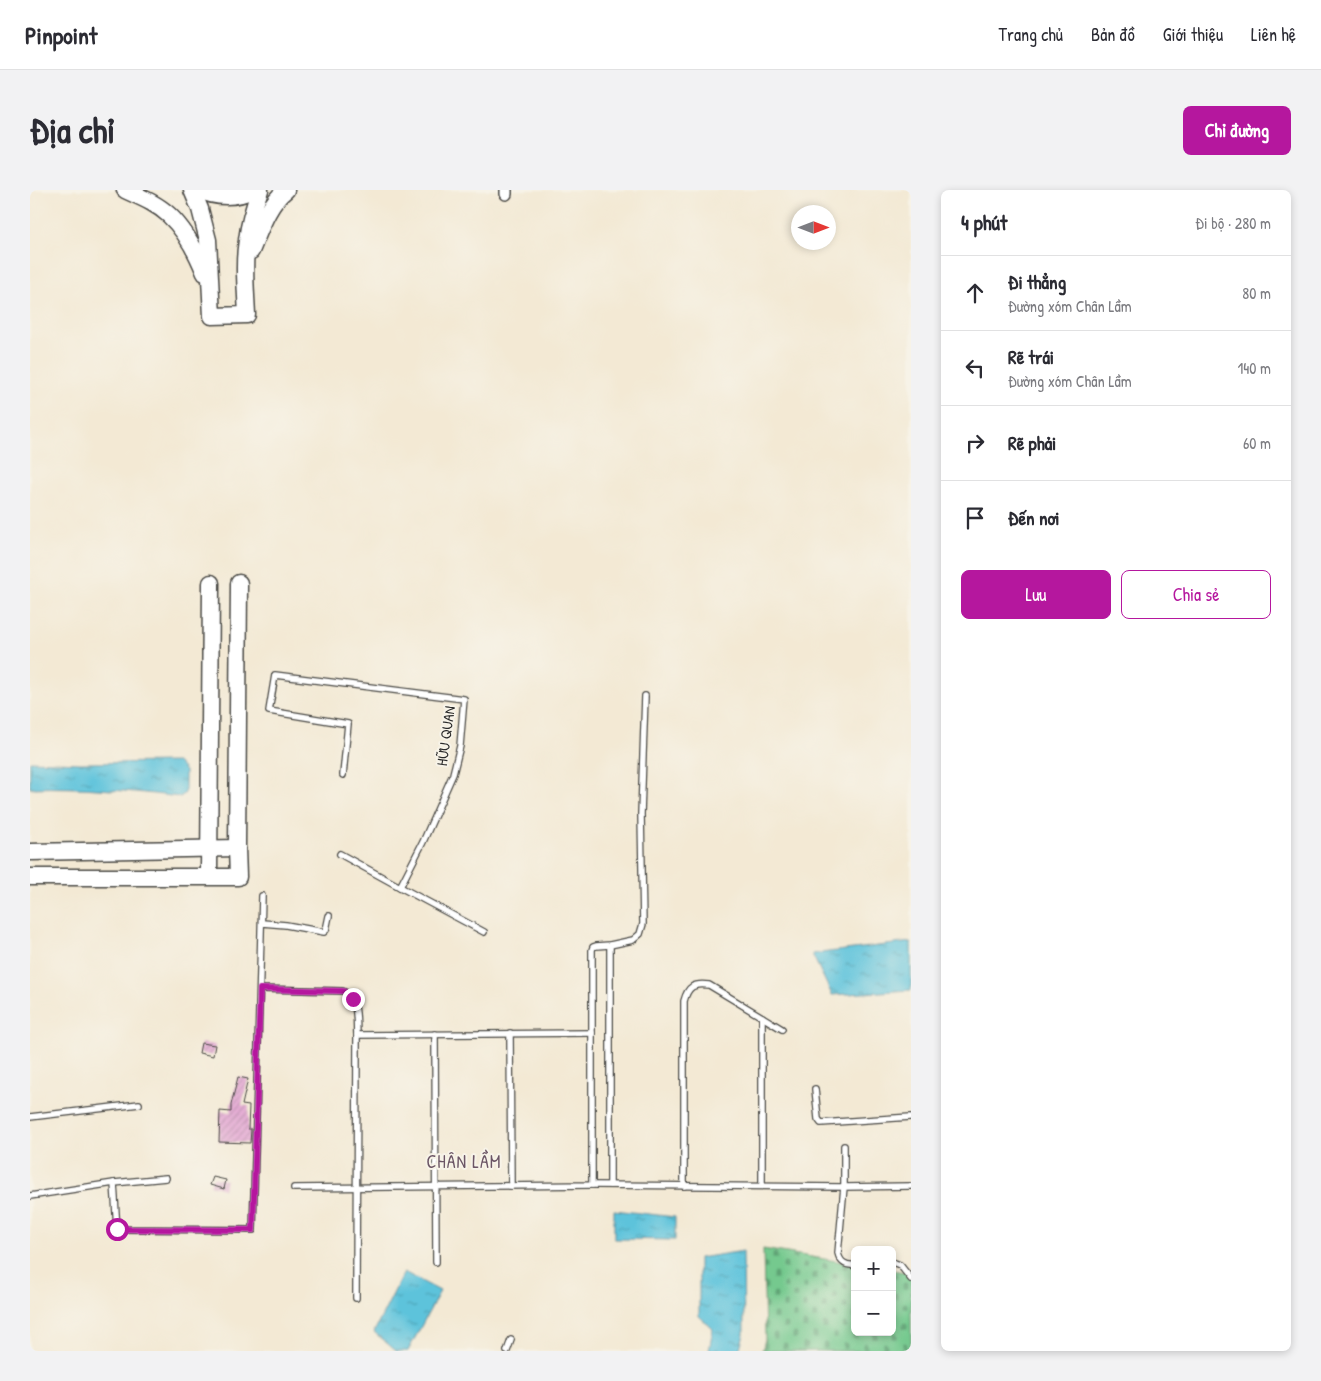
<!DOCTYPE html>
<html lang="vi">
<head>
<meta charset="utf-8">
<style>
	:root { --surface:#fff; --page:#f2f2f3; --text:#2b2b33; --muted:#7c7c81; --line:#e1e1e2; --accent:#b5179e }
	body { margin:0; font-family:"Patrick Hand",sans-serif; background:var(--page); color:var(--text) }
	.controls { position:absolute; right:15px; bottom:15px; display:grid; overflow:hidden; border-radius:8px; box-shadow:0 2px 8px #0003 }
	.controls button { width:45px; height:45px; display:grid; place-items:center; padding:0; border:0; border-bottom:1px solid var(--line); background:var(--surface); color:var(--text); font:25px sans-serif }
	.compass { position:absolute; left:761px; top:15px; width:45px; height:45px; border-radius:50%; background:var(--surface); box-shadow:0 2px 8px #0003; rotate:90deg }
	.stop { position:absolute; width:15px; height:15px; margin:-11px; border:4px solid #b5179e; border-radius:50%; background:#fff }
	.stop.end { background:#b5179e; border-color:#fff; box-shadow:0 1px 5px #0008 }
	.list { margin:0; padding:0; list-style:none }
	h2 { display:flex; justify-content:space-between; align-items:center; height:65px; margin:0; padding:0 20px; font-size:21px }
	h2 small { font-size:16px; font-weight:400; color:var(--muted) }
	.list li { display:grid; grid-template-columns:32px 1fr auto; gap:15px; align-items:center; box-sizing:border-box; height:75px; padding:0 20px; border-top:1px solid var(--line) }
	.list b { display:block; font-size:19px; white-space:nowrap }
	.list p { margin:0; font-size:16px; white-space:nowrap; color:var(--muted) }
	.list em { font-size:16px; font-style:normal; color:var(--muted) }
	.actions { display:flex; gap:10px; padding:15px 20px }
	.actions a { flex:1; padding:11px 0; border:1px solid var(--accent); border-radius:8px; text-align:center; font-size:18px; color:var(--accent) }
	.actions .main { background:var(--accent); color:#fff }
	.icon { flex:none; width:28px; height:28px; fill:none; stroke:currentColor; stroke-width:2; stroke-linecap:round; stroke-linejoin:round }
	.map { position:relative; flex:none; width:881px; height:1161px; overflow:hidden; border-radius:8px }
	header { display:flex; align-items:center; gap:30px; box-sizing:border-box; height:70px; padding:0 25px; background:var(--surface); border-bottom:1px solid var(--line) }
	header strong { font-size:24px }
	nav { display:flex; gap:28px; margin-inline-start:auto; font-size:18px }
	.intro { display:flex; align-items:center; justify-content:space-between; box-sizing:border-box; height:120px; padding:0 30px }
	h1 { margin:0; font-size:35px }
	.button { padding:12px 22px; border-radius:8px; background:var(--accent); color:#fff; font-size:18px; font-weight:700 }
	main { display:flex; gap:30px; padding:0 30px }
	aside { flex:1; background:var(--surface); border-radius:8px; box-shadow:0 2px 8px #0003 }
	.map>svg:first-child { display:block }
	.cemetery { fill:url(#cemetery-stones); stroke:#507a5c }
	.water { fill:url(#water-ripples); stroke:#447783 }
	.building { fill:url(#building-hatch) }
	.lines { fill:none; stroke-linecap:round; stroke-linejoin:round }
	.lane-casing { stroke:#494844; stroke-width:8 }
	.street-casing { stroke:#494844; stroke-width:14 }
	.secondary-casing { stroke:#494844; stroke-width:19 }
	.lane { stroke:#fff; stroke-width:5.5 }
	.street { stroke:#fff; stroke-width:11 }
	.secondary { stroke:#fff; stroke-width:16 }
	.route { stroke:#b5179e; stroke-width:6 }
	.labels { text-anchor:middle; stroke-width:4; stroke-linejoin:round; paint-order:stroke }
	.street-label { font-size:15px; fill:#2b2b2b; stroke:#f7f3e8 }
	.quarter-label { font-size:18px; letter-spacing:1px; fill:#6b5565; stroke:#f7f3e8 }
</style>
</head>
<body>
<header>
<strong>Pinpoint</strong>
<nav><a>Trang chủ</a><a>Bản đồ</a><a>Giới thiệu</a><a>Liên hệ</a></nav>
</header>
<div class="intro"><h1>Địa chỉ</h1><a class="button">Chỉ đường</a></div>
<main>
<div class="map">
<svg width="881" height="1161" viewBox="0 0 881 1161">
	<defs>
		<pattern id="cemetery-stones" width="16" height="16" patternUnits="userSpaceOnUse" patternTransform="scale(1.25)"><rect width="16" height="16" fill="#74c98e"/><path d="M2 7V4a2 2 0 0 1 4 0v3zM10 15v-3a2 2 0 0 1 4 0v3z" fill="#5fa374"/></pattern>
		<pattern id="water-ripples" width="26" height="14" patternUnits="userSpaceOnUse" patternTransform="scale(1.25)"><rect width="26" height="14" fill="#5dc3db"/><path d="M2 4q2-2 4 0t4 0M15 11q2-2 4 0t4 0" fill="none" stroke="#4d9fb2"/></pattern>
		<pattern id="building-hatch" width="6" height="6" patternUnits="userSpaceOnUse" patternTransform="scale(1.25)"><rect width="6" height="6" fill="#e2a3d1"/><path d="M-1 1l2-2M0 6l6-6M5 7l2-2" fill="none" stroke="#b785aa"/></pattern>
	</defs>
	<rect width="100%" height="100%" fill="#f7f3e8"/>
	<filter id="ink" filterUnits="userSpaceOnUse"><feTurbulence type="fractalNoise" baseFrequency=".02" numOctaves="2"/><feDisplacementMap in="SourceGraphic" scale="10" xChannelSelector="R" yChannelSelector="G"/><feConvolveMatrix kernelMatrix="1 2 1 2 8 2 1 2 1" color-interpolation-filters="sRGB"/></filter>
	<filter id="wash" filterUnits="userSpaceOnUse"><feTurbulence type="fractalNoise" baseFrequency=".0096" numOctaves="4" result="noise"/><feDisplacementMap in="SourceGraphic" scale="20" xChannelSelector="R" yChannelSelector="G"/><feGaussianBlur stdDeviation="1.12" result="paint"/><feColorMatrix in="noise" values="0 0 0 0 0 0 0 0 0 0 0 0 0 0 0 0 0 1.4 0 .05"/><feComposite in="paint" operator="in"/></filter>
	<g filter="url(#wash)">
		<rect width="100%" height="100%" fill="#f3e9d4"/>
		<!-- cemetery -->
		<path class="cemetery" d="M733 1059 825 1074V1142H862V1080L881 1083V1161H732L735 1149Z"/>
		<!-- water -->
		<g class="water">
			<path d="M0 571 51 573 147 572 155 581V603L150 607C100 601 51 596 0 598Z"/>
			<path d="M881 752V800L802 805 782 764Z"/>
			<path d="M584 1020 645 1027V1050L584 1049Z"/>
			<path d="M713 1061 714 1144 709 1161H679L683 1139 669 1126V1068Z"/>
			<path d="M374 1082 410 1101 378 1161H366L344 1142Z"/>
		</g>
		<g id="blocks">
			<!-- building -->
			<g class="building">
				<path d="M171 853 185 855 183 866 169 863Z"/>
				<path d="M208 887 218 889 212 915 219 916 218 939H221L220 953 189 952 190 921 201 922V915Z"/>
				<path d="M183 987 196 990 194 999 180 995Z"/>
			</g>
		</g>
	</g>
	<g filter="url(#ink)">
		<use href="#blocks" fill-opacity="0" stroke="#494844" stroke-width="1"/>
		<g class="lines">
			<!-- lane casing -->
			<g class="lane-casing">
				<g id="lane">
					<path d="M310 664 370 697 393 652 423 584 430 556 434 509 245 485 239 521 318 534 313 585"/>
					<path d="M370 697 454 742"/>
					<path d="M232 733 256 735 294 742 296 740 299 726"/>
					<path d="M230 799 313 801C329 809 326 829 327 845L326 1108"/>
					<path d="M732 827V996"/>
					<path d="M480 843 481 996"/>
					<path d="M405 844 406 1072"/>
					<path d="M327 845 562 843"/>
					<path d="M785 899 788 929 791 933 881 927"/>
					<path d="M0 927 109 914"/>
					<path d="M84 993 136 988"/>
					<path d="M562 995 814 997V956"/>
					<path d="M580 995V755"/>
					<path d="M654 996V811C658 796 664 793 679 795L752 839"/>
					<path d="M264 998 562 995V760L563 757 566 756 580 755 603 750 610 744 613 734 611 624 615 506"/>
					<path d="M0 1006 84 993 87 1039 223 1040 232 706"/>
					<path d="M862 1072 870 1075 881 1089"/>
					<path d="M825 1075C815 1076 810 1072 808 1063L814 997 881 996"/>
					<path d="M477 1161 481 1150"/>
				</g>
			</g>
			<!-- street casing -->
			<g class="street-casing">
				<path id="street" d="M476 4V0"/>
			</g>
			<!-- secondary casing -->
			<g class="secondary-casing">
				<g id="secondary">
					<path d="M95 0C110 7 126 13 139 25 155 40 167 63 175 83"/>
					<path d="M162 0 170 19 178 50 182 126 217 125C216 101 213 74 217 50 219 33 224 16 230 0"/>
					<path d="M170 0C185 8 207 8 222 0"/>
					<path d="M221 61C230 40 238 14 256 0"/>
					<path d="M0 662 207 658"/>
					<path d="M179 686 181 393"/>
					<path d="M0 687H208L207 658 209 393"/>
				</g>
			</g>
			<!-- lane -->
			<use href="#lane" class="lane"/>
			<!-- street -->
			<use href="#street" class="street"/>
			<!-- secondary -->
			<use href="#secondary" class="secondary"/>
		</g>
	</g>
	<g class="lines" filter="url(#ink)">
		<!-- route -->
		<path class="route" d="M87 1039 223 1040 230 799 313 801 319 804 323 809"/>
	</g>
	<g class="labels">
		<!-- street labels -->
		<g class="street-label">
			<text transform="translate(416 546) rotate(-82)" y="5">HỮU QUAN</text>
		</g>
		<!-- quarter labels -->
		<g class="quarter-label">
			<text x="434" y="978">CHÂN LẦM</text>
		</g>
	</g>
</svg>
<div class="controls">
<button>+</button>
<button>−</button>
</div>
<svg class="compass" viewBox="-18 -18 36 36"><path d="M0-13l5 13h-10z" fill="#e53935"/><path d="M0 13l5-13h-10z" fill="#7c7c81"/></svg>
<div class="stop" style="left:87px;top:1039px"></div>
<div class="stop end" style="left:323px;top:809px"></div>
</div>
<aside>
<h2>4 phút<small>Đi bộ · 280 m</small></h2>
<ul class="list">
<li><svg class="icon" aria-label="ahead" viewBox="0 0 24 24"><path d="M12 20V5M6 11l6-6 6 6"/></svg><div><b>Đi thẳng</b><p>Đường xóm Chân Lầm</p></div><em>80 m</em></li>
<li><svg class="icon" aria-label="left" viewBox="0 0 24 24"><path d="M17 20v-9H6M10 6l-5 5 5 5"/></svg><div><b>Rẽ trái</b><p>Đường xóm Chân Lầm</p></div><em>140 m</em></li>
<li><svg class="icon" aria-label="right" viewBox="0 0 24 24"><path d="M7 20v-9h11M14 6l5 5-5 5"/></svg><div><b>Rẽ phải</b></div><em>60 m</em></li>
<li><svg class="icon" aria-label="arrive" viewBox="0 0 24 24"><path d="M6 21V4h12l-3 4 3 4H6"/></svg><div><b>Đến nơi</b></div></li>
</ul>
<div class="actions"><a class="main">Lưu</a><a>Chia sẻ</a></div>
</aside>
</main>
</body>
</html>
